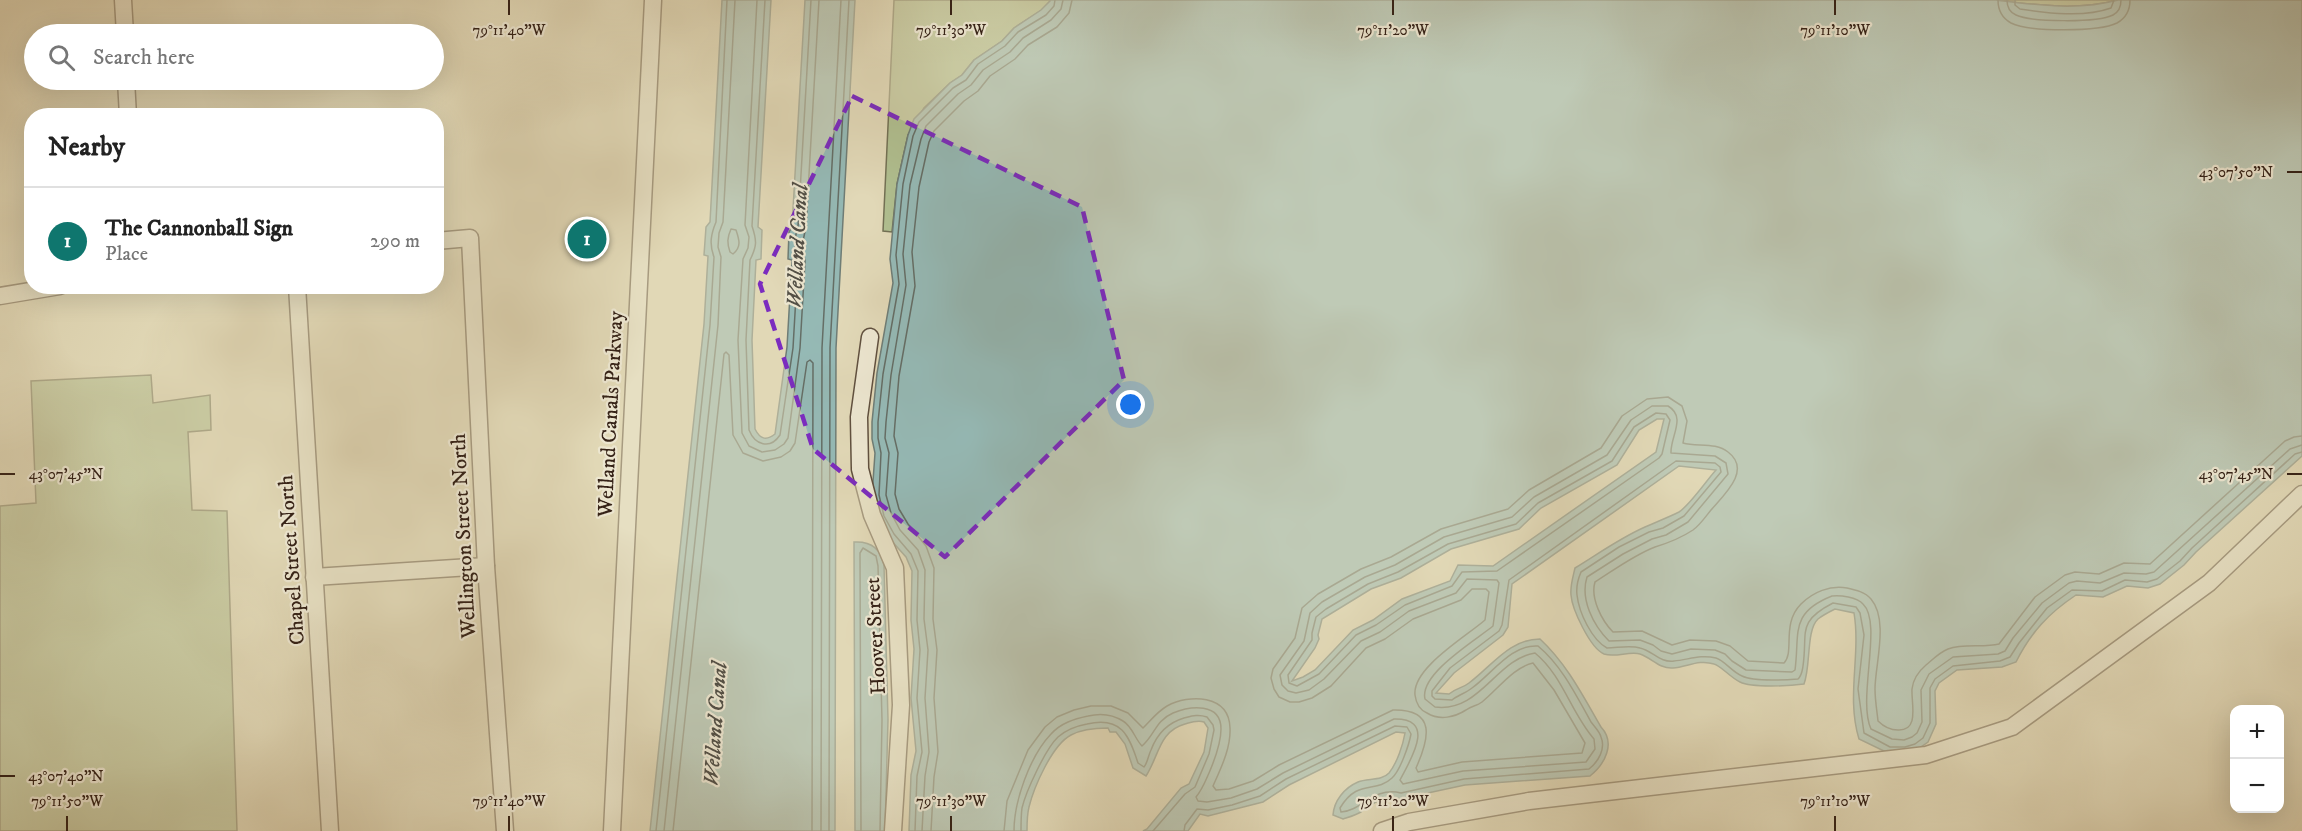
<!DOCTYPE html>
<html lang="en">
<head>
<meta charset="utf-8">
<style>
	:root { --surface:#fff; --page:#f6f6f6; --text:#222; --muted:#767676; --line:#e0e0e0; --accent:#0f766e }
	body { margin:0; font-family:"IM FELL DW Pica",serif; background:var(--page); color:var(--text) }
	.controls { position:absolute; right:18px; bottom:18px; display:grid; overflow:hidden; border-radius:12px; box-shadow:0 6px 24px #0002 }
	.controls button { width:54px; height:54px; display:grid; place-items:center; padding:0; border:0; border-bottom:2px solid var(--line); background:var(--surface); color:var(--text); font:30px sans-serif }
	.you { position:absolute; left:1131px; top:405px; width:21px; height:21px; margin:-15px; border:4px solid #fff; border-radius:50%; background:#1a73e8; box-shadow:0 0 0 9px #1a73e833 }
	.badge { display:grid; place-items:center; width:39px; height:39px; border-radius:50%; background:var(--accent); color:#fff; font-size:20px; font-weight:700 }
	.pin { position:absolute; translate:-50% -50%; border:3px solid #fff; box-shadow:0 2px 6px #0006 }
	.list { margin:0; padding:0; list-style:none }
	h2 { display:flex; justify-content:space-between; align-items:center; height:78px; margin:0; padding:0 24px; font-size:26px }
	h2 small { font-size:20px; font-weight:400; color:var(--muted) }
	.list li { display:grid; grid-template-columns:39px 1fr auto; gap:18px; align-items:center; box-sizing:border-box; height:108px; padding:0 24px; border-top:2px solid var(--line) }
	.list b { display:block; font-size:22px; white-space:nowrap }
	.list p { margin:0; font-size:20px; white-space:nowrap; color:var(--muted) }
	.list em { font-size:20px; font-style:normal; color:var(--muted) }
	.icon { flex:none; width:33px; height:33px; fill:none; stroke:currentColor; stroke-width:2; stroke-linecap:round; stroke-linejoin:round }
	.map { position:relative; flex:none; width:2302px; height:831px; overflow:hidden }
	.search { position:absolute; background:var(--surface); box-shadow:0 6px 24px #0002; left:24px; top:24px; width:420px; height:66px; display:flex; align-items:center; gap:15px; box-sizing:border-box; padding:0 21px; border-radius:33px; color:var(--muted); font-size:22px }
	.panel { position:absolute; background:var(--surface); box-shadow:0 6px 24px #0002; left:24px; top:108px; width:420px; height:186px; border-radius:24px }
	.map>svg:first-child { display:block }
	.green { fill:#b0bf90; stroke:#727054; stroke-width:1.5 }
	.water { fill:#95b9b5; stroke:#6f7d76; stroke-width:1.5; fill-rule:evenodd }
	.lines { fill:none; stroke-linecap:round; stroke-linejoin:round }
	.shore { stroke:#656e66; stroke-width:1.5 }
	.minor-casing { stroke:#60503f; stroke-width:19 }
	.minor { stroke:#ece6d0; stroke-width:16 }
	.marked { fill:none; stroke:#7b2cbf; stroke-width:4.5; stroke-dasharray:12 8; stroke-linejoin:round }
	.ticks { fill:none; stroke:#352217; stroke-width:2 }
	.labels { text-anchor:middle; stroke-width:4.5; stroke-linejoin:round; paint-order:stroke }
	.street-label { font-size:21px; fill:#352217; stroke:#ece6d0 }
	.water-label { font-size:22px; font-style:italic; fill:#524f46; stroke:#ece6d0 }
	.ticks-label { font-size:15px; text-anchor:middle; fill:#352217; stroke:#ece6d0; stroke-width:4.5; stroke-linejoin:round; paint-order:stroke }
</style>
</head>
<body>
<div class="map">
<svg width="2302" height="831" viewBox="0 0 2302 831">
	<rect width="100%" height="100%" fill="#e1d8b7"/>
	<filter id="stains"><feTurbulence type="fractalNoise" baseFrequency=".00333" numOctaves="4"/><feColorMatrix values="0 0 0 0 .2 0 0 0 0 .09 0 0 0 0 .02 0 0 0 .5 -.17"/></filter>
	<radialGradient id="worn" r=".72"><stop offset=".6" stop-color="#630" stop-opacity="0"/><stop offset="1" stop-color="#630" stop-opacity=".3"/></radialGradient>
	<!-- green -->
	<g class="green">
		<path d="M894 0H1051L1042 10 1014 28 1002 41 974 60 962 75 950 83 924 108 908 135 897 184 892 232 883 231Z"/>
		<path d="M1996 0H2118C2077 11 2037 5 1996 0Z"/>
		<path d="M151 375 153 403 210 395 211 430 188 432 192 510 227 511 237 831H0V506L36 503 31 381Z"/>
	</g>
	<!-- water -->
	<g class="water">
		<path d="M722 0H771L758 227 762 230 761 259 756 260 752 340 755 429C760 439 766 441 775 434L787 347 792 260 788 259 789 232 792 227 805 0H855L836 348 835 831H650L704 324 708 256 704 255 706 227 710 222Z"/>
		<path d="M1051 0H1996C2037 5 2077 11 2118 0H2302V456L2196 552 2184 565 2160 584 2148 588 2127 586 2103 597 2076 595C2049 613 2031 632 2016 662L2002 667 1957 670 1939 683 1935 691 1936 724 1928 742 1918 749 1888 753 1859 739C1846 697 1861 655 1854 613L1835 609C1829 612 1823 615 1818 619 1806 630 1811 666 1804 684 1789 686 1752 688 1740 682 1731 678 1720 665 1714 664 1699 659 1687 667 1673 668 1659 669 1652 658 1640 654 1629 651 1615 658 1604 654 1590 648 1572 609 1571 595 1570 586 1573 577 1575 568 1598 554 1620 538 1645 527 1656 522 1667 518 1679 512 1690 505 1706 481 1716 470L1679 466 1512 584 1508 627 1503 635 1454 673 1436 693 1449 694C1456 688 1463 688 1469 683 1492 666 1509 639 1540 639 1567 664 1583 696 1601 727 1616 743 1605 764 1590 776L1465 785 1400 799C1384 795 1373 803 1361 812 1356 815 1349 817 1343 819L1333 815C1334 801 1344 788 1358 782 1367 778 1382 781 1389 773 1397 763 1403 745 1405 733L1396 732 1289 785 1263 802 1208 816 1200 814 1188 831H1143L1147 829 1181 788 1189 784 1204 752 1208 728 1204 722C1197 720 1192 722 1185 724 1159 731 1159 756 1146 776L1133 768 1125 744 1116 732H1110L1108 728C1096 728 1082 729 1071 735 1052 745 1034 787 1029 807 1027 815 1027 823 1027 831H909L911 775 916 751 911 698 914 649 911 620 912 571 906 557 889 538 872 496 875 453 872 439V422L877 373 893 283 890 259 897 184 908 135 914 119 950 83 962 75 974 60 1002 41 1014 28 1041 10ZM1657 419H1664L1656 452 1493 566 1458 565 1450 581 1402 599 1373 620 1353 630 1315 670 1303 677 1292 681 1315 648 1319 639 1318 635 1322 619 1371 589 1401 578 1451 549 1519 529 1541 508 1617 465 1639 430Z"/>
		<path d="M854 542C871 541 881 549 884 565L888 720 885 831H855Z"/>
	</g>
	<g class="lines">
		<!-- shore -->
		<g class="shore">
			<path d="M757 0 745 225 749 237 748 248 743 259 738 340 742 433 749 446 762 452 775 450 784 444 788 438 800 348 805 261C802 245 802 244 806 227L819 0"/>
			<path d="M765 0 752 226C757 241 757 246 750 260L746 340 749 430C755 445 770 450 780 435L793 348 798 261C794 249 794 238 798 227L811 0"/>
			<path d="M1998 0C1998 10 2002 18 2011 23 2029 32 2099 32 2117 23 2126 18 2130 10 2130 0"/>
			<path d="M2007 0C2007 7 2009 12 2016 15 2031 22 2097 23 2113 15 2119 12 2121 7 2121 0"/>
			<path d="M2015 0V5L2020 9C2048 13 2083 18 2111 8L2114 0"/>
			<path d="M731 229 736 230C739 239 742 247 733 254L730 252C727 243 727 238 731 229Z"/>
			<path d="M1656 413 1666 414 1670 420 1662 454 1659 458 1497 571 1462 572 1452 586 1405 605 1376 625 1356 635 1319 674 1297 686 1289 683 1288 675 1312 640V633L1316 617 1326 609 1368 584 1398 572 1448 544 1516 524 1538 503 1612 461 1634 427Z"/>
			<path d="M656 831 710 325 714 257C709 244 711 234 716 222L727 0"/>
			<path d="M664 831 718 325 721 257 718 247 719 233 723 222 735 0"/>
			<path d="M673 831 724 354 726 352 729 355 733 435 743 453 763 461 781 457 790 451 795 443 807 362 810 360 813 363 812 831"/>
			<path d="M821 831 822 348 841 0"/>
			<path d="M829 831 830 348 849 0"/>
			<path d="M861 831 860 553 863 548 876 556 878 566 882 720 880 831"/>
			<path d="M915 831 917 776 922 752 917 698 920 650 917 620 918 571 911 554 894 534 884 516 879 495 881 453 878 438V422L883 374 899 284 896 255 903 184 913 136 919 122 953 88 966 80 978 64 1005 46 1018 32 1046 15 1054 6 1055 0"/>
			<path d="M922 831 925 776 929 752 925 698 928 650 924 619 925 570 918 550 900 530 891 513 886 495 889 453 885 438 886 422 891 375 906 285 903 254 910 185 921 139 926 126 958 94 971 85 983 70 1010 52 1023 38 1051 20 1061 9 1063 0"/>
			<path d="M931 831 934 777 938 752 934 698 937 650 933 619 934 568 926 546 908 524 899 509 895 494 898 453 894 436 895 423 899 376 915 286 912 252 919 187 929 142 934 131 964 101 978 91 990 76 1015 59 1028 45 1057 27 1069 13 1072 0"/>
			<path d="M1004 831 1007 801 1028 750 1045 727 1057 717 1074 710 1091 706H1111L1128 713 1143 728C1151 720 1157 712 1167 706 1189 694 1229 694 1230 728 1231 748 1221 768 1213 786L1216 790 1229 789 1253 781 1279 765 1393 710C1437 709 1429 739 1416 768L1418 772 1462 762 1582 753 1585 743 1554 690 1533 663C1514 667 1498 689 1482 702 1477 706 1471 706 1466 710 1455 717 1440 721 1427 713 1420 710 1416 703 1415 695 1412 668 1467 636 1485 620L1489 592 1486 589H1472L1461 600 1413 619 1385 639 1366 648 1331 686 1312 698 1299 702H1290L1279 697 1274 689 1271 678 1273 669 1295 638 1302 608 1318 594 1361 569 1391 557 1441 529 1508 509 1529 490 1601 448 1622 416 1647 399 1668 397 1682 406 1687 421 1683 443C1697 447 1716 442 1728 452 1752 470 1724 495 1711 510 1706 516 1700 525 1693 530 1681 538 1668 543 1655 547 1634 555 1614 570 1595 582 1590 598 1602 621 1613 632L1642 631 1672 645 1690 640 1716 641 1730 646 1748 661 1784 663C1795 652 1781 624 1801 604 1813 592 1830 585 1847 588 1856 590 1865 592 1871 599 1889 620 1875 665 1875 689 1875 700 1877 711 1878 721 1883 726 1891 730 1898 730 1920 731 1911 703 1912 689 1913 680 1919 671 1926 665 1932 660 1940 652 1948 649 1964 643 1983 648 1999 644L2035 597 2065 575 2075 572 2099 574 2124 563 2150 564 2285 441 2294 437 2302 436"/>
			<path d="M1014 831C1014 801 1030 756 1051 734 1061 723 1074 719 1088 716 1100 713 1112 714 1123 721 1132 726 1135 739 1142 746 1155 735 1155 721 1173 713 1190 706 1221 702 1221 729 1221 744 1215 759 1209 773 1205 782 1202 790 1196 797L1198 801 1207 802 1231 798 1257 789 1283 773 1394 719C1437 718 1411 759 1400 780L1403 784 1463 771 1586 762 1595 749 1594 739C1571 713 1563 676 1535 653 1496 659 1480 713 1435 707L1425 699C1419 674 1476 640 1493 626L1499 583 1497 580 1467 579 1456 593 1409 611 1380 632 1361 641 1324 679 1309 690 1296 693 1288 691 1282 685 1280 675 1304 641 1310 613 1322 602 1365 577 1395 565 1444 537 1512 517 1534 497 1607 455 1631 420 1652 406H1668C1687 417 1670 437 1671 453L1715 456 1726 463 1728 474 1688 522 1666 535 1652 539 1623 554 1587 577C1580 599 1593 625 1609 641L1640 640 1653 645 1661 651 1672 654 1691 649 1715 650 1725 654 1732 661 1746 670 1792 672 1795 670C1800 633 1789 613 1832 596 1840 595 1857 597 1863 604 1883 623 1857 699 1871 729L1892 739 1904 740 1912 737 1917 733 1922 722 1921 690 1929 674 1953 657 1998 654 2005 651 2013 638 2042 603 2069 583 2077 581 2100 583 2124 573 2146 574 2154 572 2290 449 2302 445"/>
			<path d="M1021 831C1021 824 1021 815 1022 808 1026 791 1046 748 1058 737 1066 730 1076 726 1087 724 1121 716 1129 735 1138 763L1144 767C1148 762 1148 756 1151 750 1157 734 1167 723 1184 718 1192 716 1198 714 1207 717L1213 725 1214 730 1209 754 1195 787 1185 794 1153 831"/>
			<path d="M1184 831 1185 825 1197 809 1208 810 1232 805 1260 796 1286 779 1395 726 1407 727 1411 734C1409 745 1400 771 1392 778 1375 794 1358 778 1340 808L1341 812C1362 811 1373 786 1401 793L1464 779 1589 769C1598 762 1606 749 1601 737 1600 732 1594 726 1591 722 1576 695 1562 666 1538 646 1511 644 1492 674 1472 688 1466 693 1458 695 1452 700L1435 699 1432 696V691L1450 668 1499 631 1502 625 1509 580 1676 461 1715 463 1720 467 1721 472 1684 516 1663 528 1649 532 1619 547 1581 572C1578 579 1576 587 1577 595 1579 613 1592 640 1607 648 1617 648 1630 645 1640 648 1653 651 1660 663 1674 661 1688 660 1700 654 1716 658 1724 660 1732 672 1742 676 1754 682 1784 680 1798 679 1802 675 1802 672 1803 666 1808 632 1796 622 1833 603L1856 607 1860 613 1864 635 1858 689 1864 733 1890 747H1905L1915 744 1923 738 1930 723V688L1935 679 1953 666 2000 661 2010 657 2019 643 2047 608 2072 590 2102 591 2125 580 2147 582 2157 579 2180 561 2192 548 2295 454 2302 452"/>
		</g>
		<!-- minor casing -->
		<g class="minor-casing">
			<g id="minor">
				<path d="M123 0 125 34"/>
				<path d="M126 80 128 116"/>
				<path d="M436 241 470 238 486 566 505 831"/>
				<path d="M297 286 330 831"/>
				<path d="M0 296 60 286"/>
				<path d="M870 337 859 417 860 469 872 515 895 568 901 705 893 831"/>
				<path d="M314 577 486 566"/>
				<path d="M612 831 653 0"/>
				<path d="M1382 831 1409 822 1529 801 1926 755 2012 727 2209 583 2302 494"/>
			</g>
		</g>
		<!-- minor -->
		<use href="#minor" class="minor"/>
	</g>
	<!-- marked area -->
	<path d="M0 0H2302V831H0ZM852 96 1082 207 1124 380 945 557 813 449 760 284Z" fill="#e1d8b7" fill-opacity=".55" fill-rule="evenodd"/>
	<path class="marked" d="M852 96 1082 207 1124 380 945 557 813 449 760 284Z"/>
	<!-- ticks -->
	<path class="ticks" d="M509 0V15M951 0V15M1393 0V15M1835 0V15M2287 172H2302M0 474H15M2287 474H2302M0 776H15M67 816V831M509 816V831M951 816V831M1393 816V831M1835 816V831"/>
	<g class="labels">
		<!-- street labels -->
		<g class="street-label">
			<text transform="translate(610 414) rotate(-87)" y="7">Welland Canals Parkway</text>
			<text transform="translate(463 536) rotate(-93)" y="7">Wellington Street North</text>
			<text transform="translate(291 560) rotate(-94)" y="7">Chapel Street North</text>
			<text transform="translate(875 636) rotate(-93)" y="7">Hoover Street</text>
		</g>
		<!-- water labels -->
		<g class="water-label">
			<text transform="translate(796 246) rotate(-87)" y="8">Welland Canal</text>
			<text transform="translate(714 724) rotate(-86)" y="8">Welland Canal</text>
		</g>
	</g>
	<g class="ticks-label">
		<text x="509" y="35">79°11'40"W</text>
		<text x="951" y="35">79°11'30"W</text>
		<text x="1393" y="35">79°11'20"W</text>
		<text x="1835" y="35">79°11'10"W</text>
		<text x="2236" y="177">43°07'50"N</text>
		<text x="66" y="479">43°07'45"N</text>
		<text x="2236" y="479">43°07'45"N</text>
		<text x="66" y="781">43°07'40"N</text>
		<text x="67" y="806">79°11'50"W</text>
		<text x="509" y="806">79°11'40"W</text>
		<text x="951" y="806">79°11'30"W</text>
		<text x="1393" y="806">79°11'20"W</text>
		<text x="1835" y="806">79°11'10"W</text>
	</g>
	<rect width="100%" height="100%" filter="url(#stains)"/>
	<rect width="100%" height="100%" fill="url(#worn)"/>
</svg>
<div class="controls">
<button>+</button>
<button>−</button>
</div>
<div class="you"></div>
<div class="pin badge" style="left:587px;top:239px">1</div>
<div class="search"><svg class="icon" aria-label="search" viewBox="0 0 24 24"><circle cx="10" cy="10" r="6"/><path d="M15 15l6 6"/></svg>Search here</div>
<section class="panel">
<h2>Nearby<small></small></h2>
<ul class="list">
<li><span class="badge">1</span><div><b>The Cannonball Sign</b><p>Place</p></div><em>290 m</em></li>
</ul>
</section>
</div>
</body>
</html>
